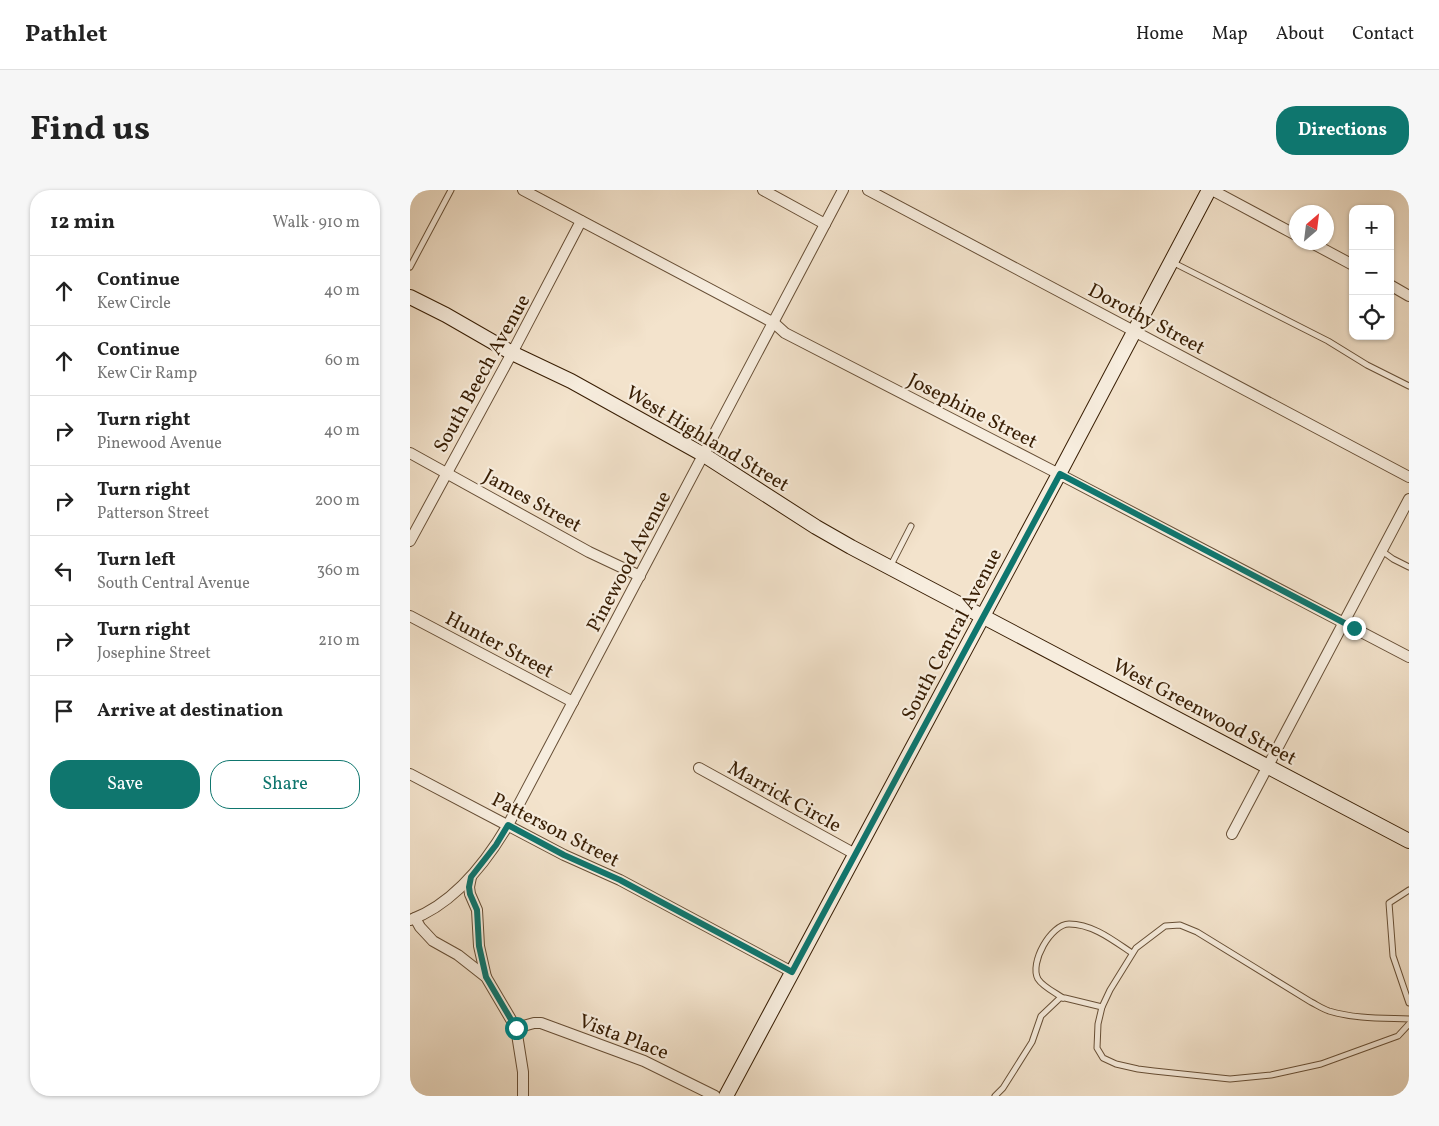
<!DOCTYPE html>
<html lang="en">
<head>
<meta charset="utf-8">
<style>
	:root { --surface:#fff; --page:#f6f6f6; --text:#222; --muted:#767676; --line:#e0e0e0; --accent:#0f766e }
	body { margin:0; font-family:Vollkorn,serif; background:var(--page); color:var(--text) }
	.controls { position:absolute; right:15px; top:15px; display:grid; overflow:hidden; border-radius:10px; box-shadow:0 1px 4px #0004 }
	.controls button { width:45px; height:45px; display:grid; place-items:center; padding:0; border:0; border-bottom:1px solid var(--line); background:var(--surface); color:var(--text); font:25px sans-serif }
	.compass { position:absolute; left:879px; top:15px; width:45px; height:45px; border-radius:50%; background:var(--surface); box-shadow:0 1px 4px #0004; rotate:28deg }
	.stop { position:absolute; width:15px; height:15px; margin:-11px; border:4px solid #0f766e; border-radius:50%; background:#fff }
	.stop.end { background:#0f766e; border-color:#fff; box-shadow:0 1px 5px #0008 }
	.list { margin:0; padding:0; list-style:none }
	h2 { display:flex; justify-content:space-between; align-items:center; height:65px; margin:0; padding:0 20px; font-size:21px }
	h2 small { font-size:16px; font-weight:400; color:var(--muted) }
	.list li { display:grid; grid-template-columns:32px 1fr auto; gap:15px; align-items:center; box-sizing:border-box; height:70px; padding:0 20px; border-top:1px solid var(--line) }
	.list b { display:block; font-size:19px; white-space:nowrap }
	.list p { margin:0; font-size:16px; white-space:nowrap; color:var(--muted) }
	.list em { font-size:16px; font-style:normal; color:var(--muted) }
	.actions { display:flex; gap:10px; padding:15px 20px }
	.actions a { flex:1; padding:11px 0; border:1px solid var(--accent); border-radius:20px; text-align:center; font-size:18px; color:var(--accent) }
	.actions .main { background:var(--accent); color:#fff }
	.icon { flex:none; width:28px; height:28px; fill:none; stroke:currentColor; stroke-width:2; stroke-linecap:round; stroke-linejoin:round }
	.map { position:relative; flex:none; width:999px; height:906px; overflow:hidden; border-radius:20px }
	header { display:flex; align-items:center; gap:30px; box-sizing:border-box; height:70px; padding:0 25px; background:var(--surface); border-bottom:1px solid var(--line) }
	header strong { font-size:24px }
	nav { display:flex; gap:28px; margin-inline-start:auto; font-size:18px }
	.intro { display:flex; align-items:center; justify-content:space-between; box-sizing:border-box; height:120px; padding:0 30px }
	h1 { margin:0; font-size:35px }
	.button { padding:12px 22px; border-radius:20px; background:var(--accent); color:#fff; font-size:18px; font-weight:700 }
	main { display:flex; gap:30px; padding:0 30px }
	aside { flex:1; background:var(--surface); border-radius:20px; box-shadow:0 1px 4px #0004 }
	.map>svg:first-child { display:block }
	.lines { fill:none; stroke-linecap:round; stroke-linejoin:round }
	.lane-casing { stroke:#674f36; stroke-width:7 }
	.street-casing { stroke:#674f36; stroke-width:12 }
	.secondary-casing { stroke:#381e04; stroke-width:16 }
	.lane { stroke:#f7edde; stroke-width:5 }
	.street { stroke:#f7edde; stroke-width:10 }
	.secondary { stroke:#f7edde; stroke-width:14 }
	.route { stroke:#0f766e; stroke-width:6 }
	.labels { text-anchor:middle; stroke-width:4.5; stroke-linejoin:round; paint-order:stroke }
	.street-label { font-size:20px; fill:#381e04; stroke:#f7edde }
</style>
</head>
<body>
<header>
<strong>Pathlet</strong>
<nav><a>Home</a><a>Map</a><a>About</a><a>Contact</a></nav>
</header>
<div class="intro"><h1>Find us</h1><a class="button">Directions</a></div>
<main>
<aside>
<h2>12 min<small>Walk · 910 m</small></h2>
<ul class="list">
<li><svg class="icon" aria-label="ahead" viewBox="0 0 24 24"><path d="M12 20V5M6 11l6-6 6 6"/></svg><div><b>Continue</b><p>Kew Circle</p></div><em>40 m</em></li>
<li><svg class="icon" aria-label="ahead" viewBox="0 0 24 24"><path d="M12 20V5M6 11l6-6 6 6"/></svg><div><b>Continue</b><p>Kew Cir Ramp</p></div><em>60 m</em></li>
<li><svg class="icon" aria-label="right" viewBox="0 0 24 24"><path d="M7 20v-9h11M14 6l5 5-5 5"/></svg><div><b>Turn right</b><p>Pinewood Avenue</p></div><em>40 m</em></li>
<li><svg class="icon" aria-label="right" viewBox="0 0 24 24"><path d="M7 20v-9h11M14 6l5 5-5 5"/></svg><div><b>Turn right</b><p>Patterson Street</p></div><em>200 m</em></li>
<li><svg class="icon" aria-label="left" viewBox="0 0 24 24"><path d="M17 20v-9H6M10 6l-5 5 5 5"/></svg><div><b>Turn left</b><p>South Central Avenue</p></div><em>360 m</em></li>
<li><svg class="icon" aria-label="right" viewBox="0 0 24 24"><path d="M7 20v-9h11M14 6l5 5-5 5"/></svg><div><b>Turn right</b><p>Josephine Street</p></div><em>210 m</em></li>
<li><svg class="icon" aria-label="arrive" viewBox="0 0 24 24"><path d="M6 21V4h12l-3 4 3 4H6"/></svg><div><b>Arrive at destination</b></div></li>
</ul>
<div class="actions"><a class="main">Save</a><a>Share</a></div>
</aside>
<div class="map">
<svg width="999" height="906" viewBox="0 0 999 906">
	<rect width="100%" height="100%" fill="#f3e3cc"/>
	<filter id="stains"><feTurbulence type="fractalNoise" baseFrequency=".004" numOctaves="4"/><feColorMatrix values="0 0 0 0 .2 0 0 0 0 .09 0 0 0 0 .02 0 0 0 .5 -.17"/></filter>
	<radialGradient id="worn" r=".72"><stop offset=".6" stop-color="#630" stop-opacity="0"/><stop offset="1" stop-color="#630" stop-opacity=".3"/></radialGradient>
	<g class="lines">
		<!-- lane casing -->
		<g class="lane-casing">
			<g id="lane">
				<path d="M762 72 918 151 957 175 999 196"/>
				<path d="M0 77 41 0"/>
				<path d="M972 361 983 369 999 377"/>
				<path d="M480 377 501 336"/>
				<path d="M999 700 979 713 983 766 999 813"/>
				<path d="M653 808C646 803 633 797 628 789 619 773 641 734 659 734 683 734 704 751 722 763"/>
				<path d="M999 829C973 828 945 829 919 821 913 819 907 815 901 812L787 742 770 735 755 736 726 758 700 800 692 817 688 834 687 858 693 868 706 874 728 879 744 881 820 889 861 885 911 874 988 846 999 834"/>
				<path d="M585 906 593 898 622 852 631 826 650 808H655L692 817"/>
			</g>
		</g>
		<!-- street casing -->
		<g class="street-casing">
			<g id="street">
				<path d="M113 0 364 133 375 143 649 284 999 467"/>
				<path d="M353 0 415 34"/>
				<path d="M458 0 999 287"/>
				<path d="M802 0 886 45"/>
				<path d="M900 52 943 75"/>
				<path d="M980 95 999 106"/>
				<path d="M0 263 179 362 230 386"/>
				<path d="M0 351 102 163 171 31"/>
				<path d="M0 426 163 512"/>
				<path d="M289 578 445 664"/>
				<path d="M0 584 154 665 210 690 382 782"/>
				<path d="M822 644 999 309"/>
				<path d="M61 687 59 697 60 704 67 720 69 756 76 787"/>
				<path d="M5 728 10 737 23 751 48 765 76 787 106 838 113 882V906"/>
				<path d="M0 730C44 714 75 674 98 635L433 0"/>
				<path d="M106 838 124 833H131L234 871 305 906"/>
			</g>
		</g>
		<!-- secondary casing -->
		<g class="secondary-casing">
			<g id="secondary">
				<path d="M0 107 36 125 102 163 161 191 294 265 406 337 441 357 999 651"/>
				<path d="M316 906 649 284 799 0"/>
			</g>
		</g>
		<!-- lane -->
		<use href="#lane" class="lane"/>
		<!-- street -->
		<use href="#street" class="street"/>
		<!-- secondary -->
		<use href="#secondary" class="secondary"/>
	</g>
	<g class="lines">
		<!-- route -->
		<path class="route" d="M106 838 76 787 69 756 67 720 60 704 59 697 61 687 86 655 98 635 154 665 210 690 382 782 650 284 944 438"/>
	</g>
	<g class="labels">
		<!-- street labels -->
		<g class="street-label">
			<text transform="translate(737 128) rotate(28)" y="7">Dorothy Street</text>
			<text transform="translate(71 183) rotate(-61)" y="7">South Beech Avenue</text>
			<text transform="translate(563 220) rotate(27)" y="7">Josephine Street</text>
			<text transform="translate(298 248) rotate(31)" y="7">West Highland Street</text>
			<text transform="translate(123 310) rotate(29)" y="7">James Street</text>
			<text transform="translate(218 371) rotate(-62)" y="7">Pinewood Avenue</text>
			<text transform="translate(541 444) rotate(-62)" y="7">South Central Avenue</text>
			<text transform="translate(90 454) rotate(28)" y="7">Hunter Street</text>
			<text transform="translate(795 521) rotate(28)" y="7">West Greenwood Street</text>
			<text transform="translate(375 606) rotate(29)" y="7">Marrick Circle</text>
			<text transform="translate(146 639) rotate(27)" y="7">Patterson Street</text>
			<text transform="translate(214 846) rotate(21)" y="7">Vista Place</text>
		</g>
	</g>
	<rect width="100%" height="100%" filter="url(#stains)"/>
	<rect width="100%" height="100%" fill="url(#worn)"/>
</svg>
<div class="controls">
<button>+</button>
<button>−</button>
<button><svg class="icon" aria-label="locate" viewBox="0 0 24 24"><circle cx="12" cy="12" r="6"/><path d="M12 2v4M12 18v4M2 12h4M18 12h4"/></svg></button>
</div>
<svg class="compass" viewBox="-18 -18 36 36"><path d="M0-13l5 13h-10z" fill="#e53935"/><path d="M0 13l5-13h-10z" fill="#767676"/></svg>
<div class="stop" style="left:106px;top:838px"></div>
<div class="stop end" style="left:944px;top:438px"></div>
</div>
</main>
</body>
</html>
